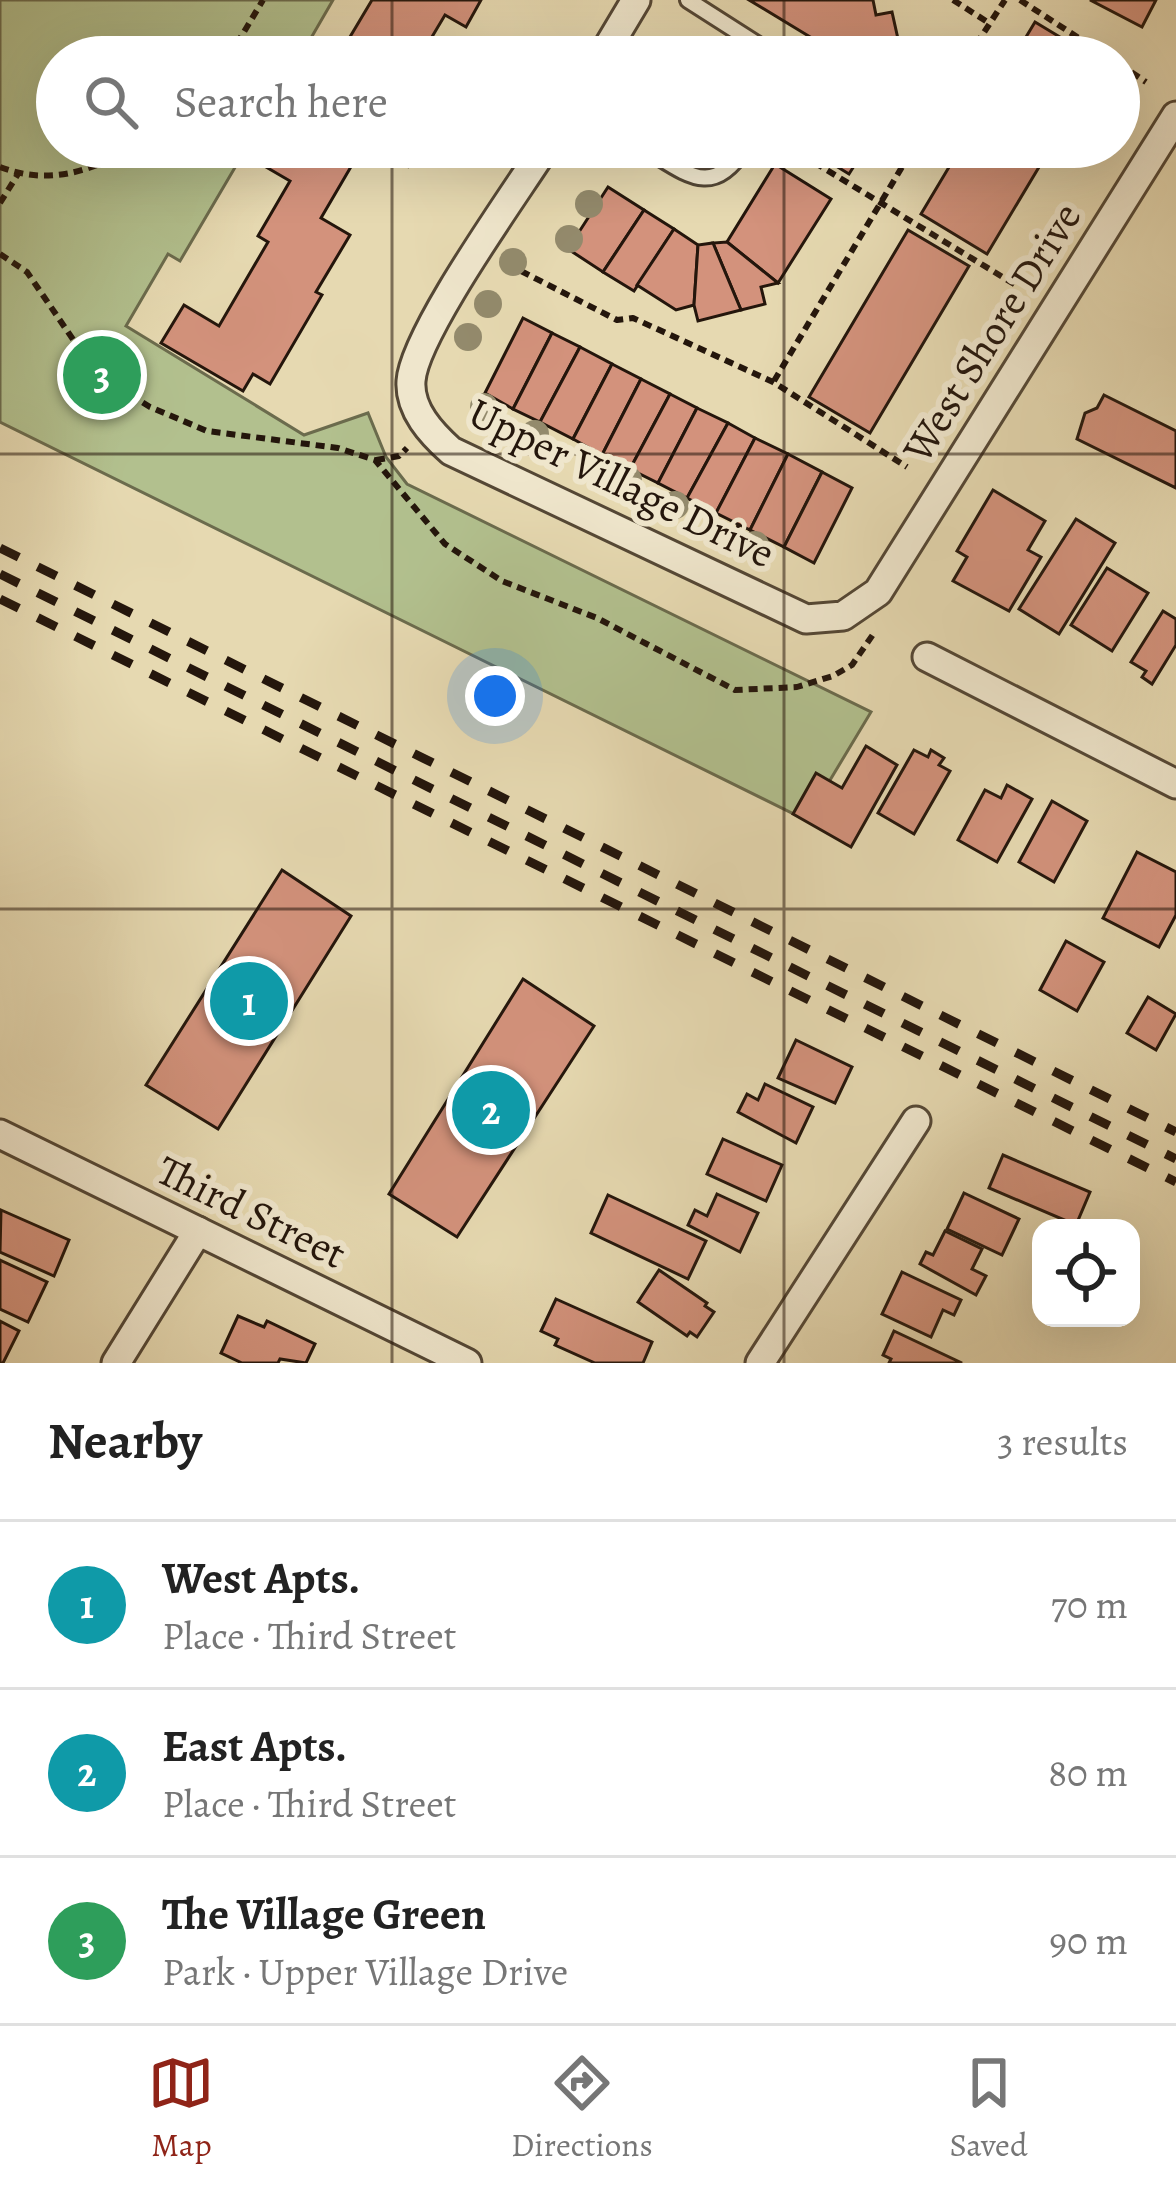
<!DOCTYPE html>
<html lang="en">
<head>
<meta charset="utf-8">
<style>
	:root { --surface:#fff; --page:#f6f6f6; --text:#222; --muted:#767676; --line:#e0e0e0; --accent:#8f2418 }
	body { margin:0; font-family:Alegreya,serif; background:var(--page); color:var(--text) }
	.controls { position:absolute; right:36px; bottom:36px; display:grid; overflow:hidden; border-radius:24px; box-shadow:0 12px 48px #0002 }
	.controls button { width:108px; height:108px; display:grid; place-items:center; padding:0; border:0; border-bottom:3px solid var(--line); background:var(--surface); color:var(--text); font:60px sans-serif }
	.you { position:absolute; left:495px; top:696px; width:42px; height:42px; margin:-30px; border:9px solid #fff; border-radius:50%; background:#1a73e8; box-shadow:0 0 0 18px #1a73e833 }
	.badge { display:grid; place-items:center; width:78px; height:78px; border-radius:50%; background:var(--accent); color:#fff; font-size:39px; font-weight:700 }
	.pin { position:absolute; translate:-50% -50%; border:6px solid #fff; box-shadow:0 3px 12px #0006 }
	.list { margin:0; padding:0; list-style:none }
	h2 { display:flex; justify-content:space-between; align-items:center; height:156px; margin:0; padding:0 48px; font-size:51px }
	h2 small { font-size:39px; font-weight:400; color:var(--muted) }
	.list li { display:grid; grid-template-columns:78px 1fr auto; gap:36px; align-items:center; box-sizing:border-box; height:168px; padding:0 48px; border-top:3px solid var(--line) }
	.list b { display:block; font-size:45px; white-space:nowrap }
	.list p { margin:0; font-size:39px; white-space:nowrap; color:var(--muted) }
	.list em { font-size:39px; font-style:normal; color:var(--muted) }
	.icon { flex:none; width:66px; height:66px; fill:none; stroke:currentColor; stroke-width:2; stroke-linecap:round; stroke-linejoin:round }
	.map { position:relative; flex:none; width:1176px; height:1363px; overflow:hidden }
	.search { position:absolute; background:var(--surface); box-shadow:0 12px 48px #0002; left:36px; right:36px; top:36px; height:132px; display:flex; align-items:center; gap:30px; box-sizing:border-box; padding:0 42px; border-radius:66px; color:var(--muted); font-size:45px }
	.sheet { height:660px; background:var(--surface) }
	nav { display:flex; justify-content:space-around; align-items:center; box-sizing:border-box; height:168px; border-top:3px solid var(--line); background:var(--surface); font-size:33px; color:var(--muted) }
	nav a { display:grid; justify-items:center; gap:6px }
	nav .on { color:var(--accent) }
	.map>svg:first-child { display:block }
	.green { fill:#b2c08e; stroke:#6b6b4d; stroke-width:3 }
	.building { fill:#d3927c; stroke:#24160c; stroke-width:3 }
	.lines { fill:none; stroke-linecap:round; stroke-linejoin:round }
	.lane-casing { stroke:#544735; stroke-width:20 }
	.street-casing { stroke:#544735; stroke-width:33 }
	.path { stroke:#24160c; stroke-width:6; stroke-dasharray:9 6; stroke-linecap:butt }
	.lane { stroke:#efe6cc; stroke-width:14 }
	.street { stroke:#efe6cc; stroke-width:27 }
	.rail { stroke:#24160c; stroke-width:9; stroke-dasharray:21 21; stroke-linecap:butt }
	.tree { fill:#938a6c }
	.grid { fill:none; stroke:#24160c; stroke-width:3; stroke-opacity:0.55 }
	.labels { text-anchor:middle; stroke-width:12; stroke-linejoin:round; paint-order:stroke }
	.street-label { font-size:42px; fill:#24160c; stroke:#efe6cc }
</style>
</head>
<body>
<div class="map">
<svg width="1176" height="1363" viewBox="0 0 1176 1363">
	<rect width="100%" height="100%" fill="#e6d9b1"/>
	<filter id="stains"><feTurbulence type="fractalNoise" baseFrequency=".00167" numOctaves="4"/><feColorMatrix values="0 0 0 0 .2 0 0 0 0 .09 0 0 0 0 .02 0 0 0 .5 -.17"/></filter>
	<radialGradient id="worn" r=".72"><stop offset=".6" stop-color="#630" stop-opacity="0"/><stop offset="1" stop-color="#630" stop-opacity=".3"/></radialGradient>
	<!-- green -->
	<path class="green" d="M0 0H333L300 57H57V147H247L180 261 168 254 126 326 304 435 368 413 386 457 407 484 871 712 806 820 0 422Z"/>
	<!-- building -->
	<g class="building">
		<path d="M372 0H481L466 27 445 15 420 57H338Z"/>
		<path d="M749 0H873L876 15 892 12 902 57H829L825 46Z"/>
		<path d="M1090 0H1156L1142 27Z"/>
		<path d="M1035 22 1093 57H1014Z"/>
		<path d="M278 147H349L359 153 321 218 350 235 316 292 322 295 270 384 253 374 243 391 161 343 184 305 219 326 268 242 258 236 290 181 266 167Z"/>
		<path d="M805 147H866L849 174Z"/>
		<path d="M961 147H1051L987 254 921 214Z"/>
		<path d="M775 164 831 199 778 283 727 242Z"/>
		<path d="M608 187 644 210 603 272 568 249Z"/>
		<path d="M644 210 674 229 634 291 603 272Z"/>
		<path d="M674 229 698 245 694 305 676 310 637 285Z"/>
		<path d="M908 230 969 266 870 433 809 397Z"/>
		<path d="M727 242 778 283 761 287 765 304 741 310 713 243Z"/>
		<path d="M713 243 741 310 698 321 694 305 698 245Z"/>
		<path d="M523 318 552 333 513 409 485 393Z"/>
		<path d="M552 333 580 347 540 422 513 409Z"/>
		<path d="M580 347 612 364 573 439 540 422Z"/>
		<path d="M612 364 641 379 602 455 573 439Z"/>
		<path d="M641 379 670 394 630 469 602 455Z"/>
		<path d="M670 394 697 408 658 483 630 469Z"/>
		<path d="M1104 395 1176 431V488L1077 439 1085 413 1097 408Z"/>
		<path d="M697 408 728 423 687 498 658 483Z"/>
		<path d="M728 423 755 438 716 513 687 498Z"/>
		<path d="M755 438 788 454 750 530 716 513Z"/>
		<path d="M788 454 822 472 784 547 750 530Z"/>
		<path d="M822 472 852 488 814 563 784 547Z"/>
		<path d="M993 490 1045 521 1028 550 1041 557 1009 611 953 581 967 557 957 551Z"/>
		<path d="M1076 519 1115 543 1059 634 1019 609Z"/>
		<path d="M1107 568 1148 593 1112 651 1071 625Z"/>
		<path d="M1163 611 1176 619V645L1152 684 1142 677 1146 671 1131 662Z"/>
		<path d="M866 746 897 765 851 847 793 814 816 773 842 788Z"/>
		<path d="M914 750 928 757 931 750 944 758 939 765 950 771 914 834 878 813Z"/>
		<path d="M1007 785 1032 799 997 862 958 840 985 790 1001 798Z"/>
		<path d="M1052 801 1087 821 1054 882 1019 862Z"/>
		<path d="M1137 852 1176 872V915L1159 947 1103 918Z"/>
		<path d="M282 870 351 916 218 1129 146 1085Z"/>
		<path d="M1066 941 1104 962 1077 1011 1040 990Z"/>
		<path d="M523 979 594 1026 457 1237 389 1194Z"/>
		<path d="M1148 997 1176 1014 1156 1050 1127 1033Z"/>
		<path d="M796 1040 852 1067 835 1103 778 1078Z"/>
		<path d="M765 1084 813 1107 796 1143 738 1112 747 1094 758 1100Z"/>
		<path d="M723 1139 782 1165 766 1201 707 1174Z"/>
		<path d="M1003 1155 1090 1192 1076 1225 989 1188Z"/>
		<path d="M964 1193 1019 1219 1002 1255 947 1229Z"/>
		<path d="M717 1194 758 1213 740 1252 688 1225 695 1210 707 1216Z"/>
		<path d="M608 1195 706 1241 688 1279 591 1233Z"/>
		<path d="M1 1210 69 1240 54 1276 0 1252Z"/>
		<path d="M945 1231 982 1249 972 1269 986 1276 976 1295 920 1264 926 1252 933 1255Z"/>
		<path d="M0 1260 47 1282 28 1322 0 1309Z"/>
		<path d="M659 1270 707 1303 705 1306 714 1312 697 1337 690 1332 687 1336 638 1302Z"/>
		<path d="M902 1272 961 1300 954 1315 943 1310 931 1337 882 1314Z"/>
		<path d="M556 1299 652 1342 643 1363H595L555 1345 558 1339 541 1331Z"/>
		<path d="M238 1316 264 1327 267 1321 315 1344 306 1363 280 1359 278 1363H242L221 1353Z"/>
		<path d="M0 1321 19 1331 3 1363H0Z"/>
		<path d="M894 1331 962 1363H889L891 1359 883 1355Z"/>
	</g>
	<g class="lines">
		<!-- lane casing -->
		<g class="lane-casing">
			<g id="lane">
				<path d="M688 0 777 57"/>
				<path d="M642 147C685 172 712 201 745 147"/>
			</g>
		</g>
		<!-- street casing -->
		<g class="street-casing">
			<g id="street">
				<path d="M602 57 636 0"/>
				<path d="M545 147C515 194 414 334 411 381 409 410 432 434 451 451L806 619 843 616 878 592 1176 116"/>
				<path d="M927 657 1176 784"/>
				<path d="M0 1134 467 1363"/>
				<path d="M116 1363 198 1231"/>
				<path d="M760 1363 916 1121"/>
			</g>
		</g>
		<!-- path -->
		<g class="path">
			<path d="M953 0 989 23"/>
			<path d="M1020 0 1108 57"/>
			<path d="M229 57 263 0"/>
			<path d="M968 57 1005 0"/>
			<path d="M1119 64 1146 82"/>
			<path d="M378 147 410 166"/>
			<path d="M789 147 1019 287"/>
			<path d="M0 167C50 186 90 171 136 147"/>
			<path d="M0 203 18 174"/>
			<path d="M0 254 27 272 96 373 150 407 207 431 338 448 375 460 445 544 502 581 597 618 735 690 797 687 833 676 852 665 874 633"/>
			<path d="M521 271 617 320 633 318 773 382 907 467"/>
			<path d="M774 381 914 147"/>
			<path d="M376 460 399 456 407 448"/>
		</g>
		<!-- lane -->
		<use href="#lane" class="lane"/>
		<!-- street -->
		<use href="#street" class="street"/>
		<!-- rail -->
		<g class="rail">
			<path d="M0 548 1176 1132"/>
			<path d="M0 574 1176 1159"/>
			<path d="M0 599 1176 1182"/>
		</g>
	</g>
	<!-- trees -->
	<g class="tree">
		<circle cx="589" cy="204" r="14"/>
		<circle cx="569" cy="239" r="14"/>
		<circle cx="513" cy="262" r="14"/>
		<circle cx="488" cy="304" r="14"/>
		<circle cx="468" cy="337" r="14"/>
		<circle cx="484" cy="407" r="14"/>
		<circle cx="535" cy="434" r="14"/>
		<circle cx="628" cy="480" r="14"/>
		<circle cx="675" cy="505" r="14"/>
		<circle cx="755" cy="545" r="14"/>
	</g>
	<!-- grid -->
	<path class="grid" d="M392 0V57M784 0V57M392 147V1363M784 147V1363M0 454H1176M0 909H1176"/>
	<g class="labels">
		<!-- street labels -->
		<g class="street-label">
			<text transform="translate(991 332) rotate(-58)" y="15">West Shore Drive</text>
			<text transform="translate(622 482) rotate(26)" y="15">Upper Village Drive</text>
			<text transform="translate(252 1211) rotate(26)" y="15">Third Street</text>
		</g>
	</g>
	<rect width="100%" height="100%" filter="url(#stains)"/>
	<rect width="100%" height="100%" fill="url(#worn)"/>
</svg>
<div class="controls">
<button><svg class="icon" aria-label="locate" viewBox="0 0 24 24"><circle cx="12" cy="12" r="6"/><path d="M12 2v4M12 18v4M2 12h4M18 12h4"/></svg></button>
</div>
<div class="you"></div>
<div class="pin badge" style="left:249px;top:1001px;background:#0f9aa8">1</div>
<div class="pin badge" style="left:491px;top:1110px;background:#0f9aa8">2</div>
<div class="pin badge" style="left:102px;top:375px;background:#2e9e5b">3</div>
<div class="search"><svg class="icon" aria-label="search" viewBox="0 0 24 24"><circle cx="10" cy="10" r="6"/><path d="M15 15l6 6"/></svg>Search here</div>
</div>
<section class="sheet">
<h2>Nearby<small>3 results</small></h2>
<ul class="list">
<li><span class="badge" style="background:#0f9aa8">1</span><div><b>West Apts.</b><p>Place · Third Street</p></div><em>70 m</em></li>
<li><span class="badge" style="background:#0f9aa8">2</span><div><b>East Apts.</b><p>Place · Third Street</p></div><em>80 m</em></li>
<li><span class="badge" style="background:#2e9e5b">3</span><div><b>The Village Green</b><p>Park · Upper Village Drive</p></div><em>90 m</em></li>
</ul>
</section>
<nav>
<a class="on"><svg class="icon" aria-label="map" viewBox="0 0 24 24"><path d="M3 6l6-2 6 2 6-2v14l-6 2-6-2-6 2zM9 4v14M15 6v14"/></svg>Map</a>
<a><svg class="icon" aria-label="directions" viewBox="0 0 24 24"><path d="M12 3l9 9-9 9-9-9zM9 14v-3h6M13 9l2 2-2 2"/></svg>Directions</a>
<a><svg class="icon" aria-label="saved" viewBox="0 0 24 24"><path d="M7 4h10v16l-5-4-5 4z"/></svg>Saved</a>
</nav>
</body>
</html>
